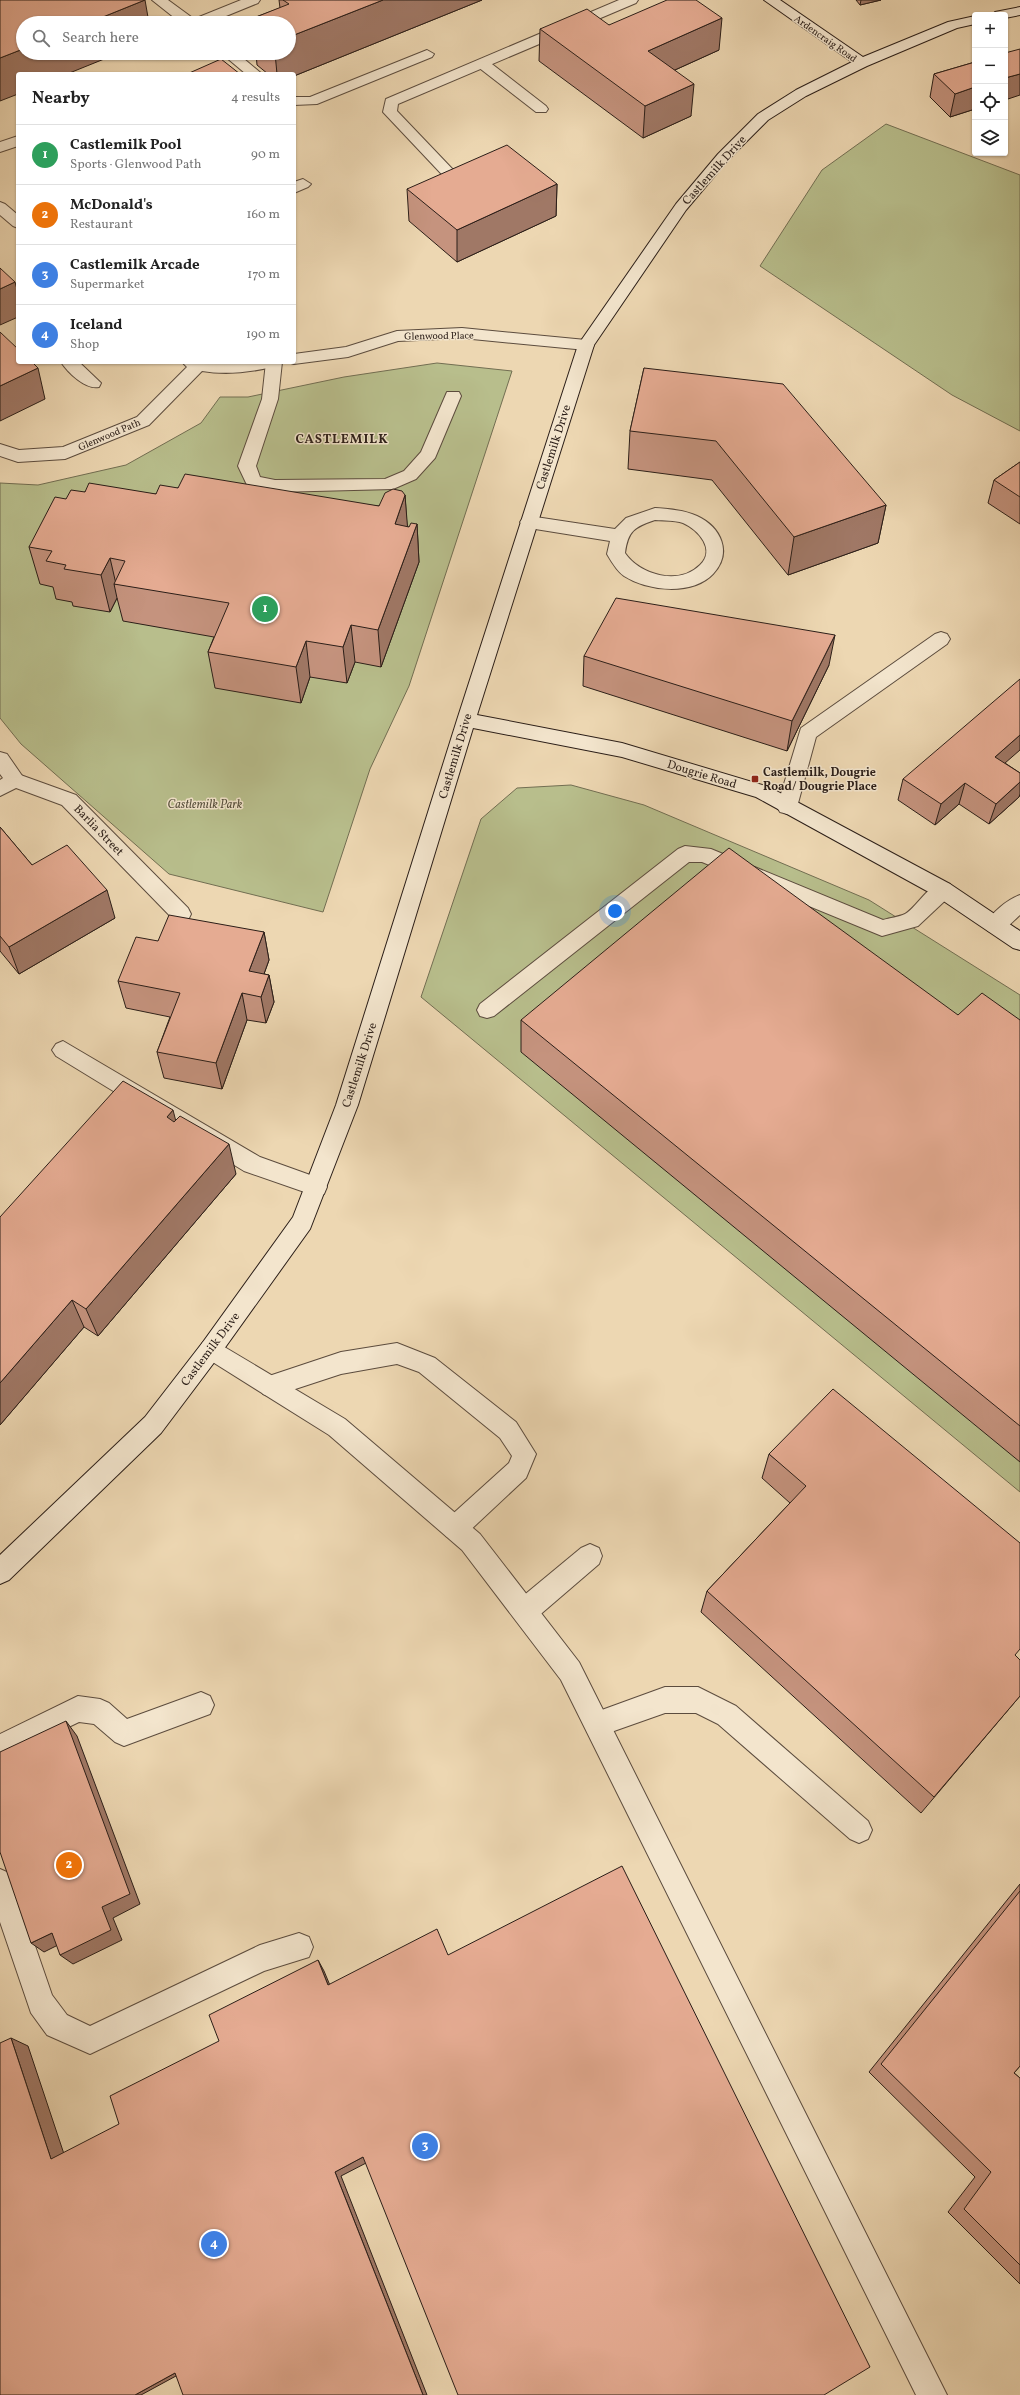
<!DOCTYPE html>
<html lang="en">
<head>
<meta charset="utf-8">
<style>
	:root { --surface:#fff; --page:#f6f6f6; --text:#222; --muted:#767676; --line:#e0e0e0; --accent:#8f2418 }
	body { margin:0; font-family:Vollkorn,serif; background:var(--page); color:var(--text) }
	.controls { position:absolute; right:12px; top:12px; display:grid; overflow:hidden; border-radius:4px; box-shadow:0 1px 3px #0004 }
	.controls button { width:36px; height:36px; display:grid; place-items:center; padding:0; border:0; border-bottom:1px solid var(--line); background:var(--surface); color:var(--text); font:20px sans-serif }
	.you { position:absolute; left:615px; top:911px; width:14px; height:14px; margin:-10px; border:3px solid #fff; border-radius:50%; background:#1a73e8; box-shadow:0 0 0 6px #1a73e833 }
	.badge { display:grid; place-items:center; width:26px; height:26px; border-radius:50%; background:var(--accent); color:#fff; font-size:13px; font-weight:700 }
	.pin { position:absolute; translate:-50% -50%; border:2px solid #fff; box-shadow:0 1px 4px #0006 }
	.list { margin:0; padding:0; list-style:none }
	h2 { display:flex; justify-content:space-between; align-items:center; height:52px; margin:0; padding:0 16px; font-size:17px }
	h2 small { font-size:13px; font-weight:400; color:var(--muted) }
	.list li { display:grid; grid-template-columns:26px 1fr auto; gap:12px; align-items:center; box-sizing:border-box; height:60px; padding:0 16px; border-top:1px solid var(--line) }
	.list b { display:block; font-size:15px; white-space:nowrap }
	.list p { margin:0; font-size:13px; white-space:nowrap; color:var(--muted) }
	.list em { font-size:13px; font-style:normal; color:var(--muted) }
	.icon { flex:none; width:22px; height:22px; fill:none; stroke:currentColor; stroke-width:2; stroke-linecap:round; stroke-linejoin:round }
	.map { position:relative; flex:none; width:1020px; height:2395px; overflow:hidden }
	.search { position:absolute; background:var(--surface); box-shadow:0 1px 3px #0004; left:16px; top:16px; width:280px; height:44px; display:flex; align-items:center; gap:10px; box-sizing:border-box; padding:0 14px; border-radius:22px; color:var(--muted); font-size:15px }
	.panel { position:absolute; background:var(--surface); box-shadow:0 1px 3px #0004; left:16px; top:72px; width:280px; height:292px; border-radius:4px }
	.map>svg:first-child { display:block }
	.green { fill:#b8be8c; stroke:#726e52 }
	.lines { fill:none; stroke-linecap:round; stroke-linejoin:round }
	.lane-casing { stroke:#5c4c3e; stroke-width:2 }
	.street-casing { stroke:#5c4c3e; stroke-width:2 }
	.secondary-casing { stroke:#2b1e18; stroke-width:2 }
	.lane { fill:#f3e5cd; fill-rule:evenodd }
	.street { fill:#f3e5cd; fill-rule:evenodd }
	.secondary { fill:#f3e5cd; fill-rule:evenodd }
	.wall { fill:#c5937e; stroke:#2b1e18 }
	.shaded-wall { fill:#a07866; stroke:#2b1e18 }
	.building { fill:#e5ab92; stroke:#2b1e18 }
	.poi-dot { fill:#8f2418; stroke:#f3e5cd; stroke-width:1.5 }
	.labels { text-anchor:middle; stroke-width:3; stroke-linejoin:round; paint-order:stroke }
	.far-street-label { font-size:10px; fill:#2b1e18; stroke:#f3e5cd }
	.street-label { font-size:12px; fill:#2b1e18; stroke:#f3e5cd }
	.poi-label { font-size:12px; font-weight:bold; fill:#2b1e18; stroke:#f3e5cd; text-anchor:start }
	.park-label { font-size:12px; font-style:italic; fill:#554e3b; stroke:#f3e5cd }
	.far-district-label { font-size:13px; font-weight:bold; letter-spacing:1px; fill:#2b1e18; stroke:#f3e5cd }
</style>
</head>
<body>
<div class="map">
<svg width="1020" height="2395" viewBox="0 0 1020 2395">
	<rect width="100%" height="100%" fill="#edd7b2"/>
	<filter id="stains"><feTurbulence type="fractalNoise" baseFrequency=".005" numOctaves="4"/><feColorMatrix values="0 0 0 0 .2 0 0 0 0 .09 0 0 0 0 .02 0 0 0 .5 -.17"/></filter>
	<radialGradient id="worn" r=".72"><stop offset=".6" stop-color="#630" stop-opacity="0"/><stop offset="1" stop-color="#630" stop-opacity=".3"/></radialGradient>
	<!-- green -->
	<g class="green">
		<path d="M886 124 1020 175V431L952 395 760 266 822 170Z"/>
		<path d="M437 363 512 371 409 686 370 769 323 912 169 874 21 744 0 718V483L38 485 126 465 201 423 220 397H248L344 377Z"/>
		<path d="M571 785 644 805 869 900 1020 995V1492L421 997 481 819 517 788Z"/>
	</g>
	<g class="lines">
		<!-- lane casing -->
		<g class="lane-casing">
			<g id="lane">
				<path d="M152 0H168L194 19 241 0H260L258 3 209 23H181Z"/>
				<path d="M427 50 434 54 432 57 317 104 294 105V97H310Z"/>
				<path d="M221 53H237L262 74H246Z"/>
				<path d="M483 60 488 61 546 106 548 109 546 112H536L478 67 476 64 478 61Z"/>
				<path d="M18 136V146L0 152V142Z"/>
				<path d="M303 179 311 184 308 187 294 193V182Z"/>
				<path d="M61 362H79L101 383 99 387C86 390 68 373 61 362Z"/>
				<path d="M266 362H282L278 399 256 466 260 477 275 480 385 479 404 471 421 452 447 392H459L461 396 435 458 416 479 393 489 275 492 247 485 238 466 262 399Z"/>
				<path d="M655 508C669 509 684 510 697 516 721 527 733 553 713 574 692 596 647 591 624 576 617 571 611 561 607 554L610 541 529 528 523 526 520 522 523 518 529 516 615 529 626 518ZM655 520C664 521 674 520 683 523 699 530 716 550 700 565 679 586 640 575 625 553 628 531 634 527 655 520Z"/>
				<path d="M941 632 947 634 950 639 947 644 816 737 797 807 794 812 787 814 780 812 777 807 801 728 935 634Z"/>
				<path d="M15 773 76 795 188 908 191 914 188 920 181 922 174 920 62 805 8 785 5 780 8 775Z"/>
				<path d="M685 846 711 849 883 920C889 918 899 917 905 914 920 905 930 878 950 884L953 890 950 896 918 926 882 936 702 862H689L494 1016 487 1018 480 1016 477 1010 480 1004 678 849Z"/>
				<path d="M63 1041 260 1157 324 1180 327 1187 324 1194 316 1196 244 1171 56 1056 52 1050 56 1044Z"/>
				<path d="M397 1343 435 1358 516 1422 536 1454 526 1478 464 1536 455 1540 446 1536 443 1528 446 1520 509 1463 512 1456 500 1438 419 1372 397 1364 341 1374 271 1397 263 1394 259 1386 263 1378 341 1352Z"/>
				<path d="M590 1544 599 1548 602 1556 599 1564 535 1619 526 1622 517 1619 514 1610 517 1601 581 1548Z"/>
				<path d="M665 1687H698L736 1706 868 1821 872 1830 868 1839 859 1843 850 1839 718 1724 696 1713H665L597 1737 588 1733 584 1724 588 1715Z"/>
				<path d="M201 1692 210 1696 214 1705 210 1714 124 1746 115 1742 94 1724 79 1722 0 1760V1734L78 1696 100 1699 109 1703 127 1719Z"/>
				<path d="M0 1869 9 1873 13 1882 52 1995 67 2015 90 2026 260 1945 299 1933 309 1937 313 1947 309 1957 264 1971 90 2054 47 2035 31 2013 0 1922Z"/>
			</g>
		</g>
		<!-- street casing -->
		<g class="street-casing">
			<g id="street">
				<path d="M244 0H259L252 4Z"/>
				<path d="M619 0H638L636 3 398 104 397 111 460 177 463 180 460 183H450L383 112 386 99Z"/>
				<path d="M0 202 5 204 18 215V228L13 226 0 215Z"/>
				<path d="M462 328 586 340 592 341 594 345 592 349 586 350 462 338 398 341 348 357 294 364 288 362H294V354L346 347 397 331Z"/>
				<path d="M182 362H278L276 366C253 372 225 375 202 371L149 425 65 459 18 462 0 456V444L19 450 63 447 137 417 187 367Z"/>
				<path d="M0 752 7 754 25 780 22 785 0 796V780L3 778 0 774Z"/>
				<path d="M1020 895V915C1010 924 1002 935 988 931L985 925C991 913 1008 899 1020 895Z"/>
				<path d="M211 1339 345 1419 480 1534 579 1662 947 2395H916L561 1680 462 1550 329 1435 203 1356 199 1349 203 1342Z"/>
			</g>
		</g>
		<!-- secondary casing -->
		<g class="secondary-casing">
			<g id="secondary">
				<path d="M764 0H780L863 57 948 22 975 16V24L957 28 867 66 806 96 768 120 728 160 686 210 594 345 477 715 622 743 769 787 950 884 1020 931V950L1013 948 936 896 756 797 622 757 473 728 358 1105 310 1229 219 1356 161 1433 9 1580 0 1584V1555L145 1417 203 1342 293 1217 336 1105 457 720 578 345 676 204 718 154 758 114 796 90 852 62Z"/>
				<path d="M1020 7V15L1005 18V15H993L995 12Z"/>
			</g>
		</g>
		<!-- lane -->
		<use href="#lane" class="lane"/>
		<!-- street -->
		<use href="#street" class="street"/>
		<!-- secondary -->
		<use href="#secondary" class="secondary"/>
	</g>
	<!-- wall -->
	<g class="wall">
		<path d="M279 0H482L294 76V74H268L257 65 256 53H289V23H257L256 17 280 8Z"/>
		<path d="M856 0H881L860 5Z"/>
		<path d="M609 25 719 50 675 70 691 116 643 138 539 61 540 29Z"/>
		<path d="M975 62V109L950 117 930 97 934 74Z"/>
		<path d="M557 184 556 216 457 262 409 221 407 189Z"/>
		<path d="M644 368 886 505 878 543 788 575 712 480 628 469 630 431Z"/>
		<path d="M1020 462V524L988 503 994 480Z"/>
		<path d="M178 488 379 506 405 495 407 527H409L417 524 419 562 381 667 355 662 347 683 310 677 301 703 215 688 208 652 214 637 123 621 117 598 110 612 73 606 72 602 56 599 53 587 40 584 29 547 66 499 85 492 156 494Z"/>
		<path d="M584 656 829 665 787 751 583 686Z"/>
		<path d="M1005 763 1020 773V794L1019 797 989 824 959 804 935 825 898 800 903 779Z"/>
		<path d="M0 827 32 865 115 918 19 974 0 951Z"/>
		<path d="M264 932 269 960 264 974 269 975 274 1002 266 1023 247 1020 222 1089 164 1078 157 1052 170 1017 126 1008 118 981 158 941Z"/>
		<path d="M958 1015 1020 1020V1462L521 1052V1020Z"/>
		<path d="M176 1120 236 1174 98 1336 84 1327 0 1425Z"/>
		<path d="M769 1454 1015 1656 1020 1696 921 1813 701 1612 707 1591 790 1503 762 1478Z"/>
		<path d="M1020 1884V2066L1014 2073 1020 2078V2284L948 2212 975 2177 869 2072Z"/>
	</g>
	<!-- shaded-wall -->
	<g class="shaded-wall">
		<path d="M145 0 149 23H88Z"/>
		<path d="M383 0H482L294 76V74H277L275 53H289V37Z"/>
		<path d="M861 0H881L860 5Z"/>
		<path d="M722 18 719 50 646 83 648 51Z"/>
		<path d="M23 49V53H119L67 74H18V94L0 101V58Z"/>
		<path d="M1020 74V95L1005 100V78Z"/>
		<path d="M694 84 691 116 643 138 645 106Z"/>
		<path d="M975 87V109L950 117 955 94Z"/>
		<path d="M557 184 556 216 457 262V230Z"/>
		<path d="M15 282 18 293V317L0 325V289Z"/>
		<path d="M38 368 45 399 0 421V386Z"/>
		<path d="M405 495 408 533 395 524Z"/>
		<path d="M886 505 878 543 788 575 794 537Z"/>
		<path d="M417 524 419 562 381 667 378 630Z"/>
		<path d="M110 558 116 584H114L117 598 110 612 101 575Z"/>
		<path d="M351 625 355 662 347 683 343 647Z"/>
		<path d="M835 635 829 665 787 751 792 721Z"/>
		<path d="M306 641 310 677 301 703 296 667Z"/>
		<path d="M1020 735V750L989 777 995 757Z"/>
		<path d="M1020 782V794L1019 797 989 824 996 804Z"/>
		<path d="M965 783 959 804 935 825 941 804Z"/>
		<path d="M107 890 115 918 19 974 9 947Z"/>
		<path d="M264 932 269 960 256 996 249 971Z"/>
		<path d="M269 975 274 1002 266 1023 261 997Z"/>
		<path d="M242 993 247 1020 222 1089 216 1063Z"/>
		<path d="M173 1110 181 1141 167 1117Z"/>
		<path d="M229 1144 236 1174 98 1336 86 1309Z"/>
		<path d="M72 1300 84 1327 0 1425V1383Z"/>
		<path d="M66 1721 77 1736 140 1904 113 1918 122 1940 73 1964 60 1955 102 1907Z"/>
		<path d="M52 1933 64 1942 44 1952 31 1943Z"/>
		<path d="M318 1960 324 1971 334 1995 328 1985Z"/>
		<path d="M11 2038 28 2046 67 2163 51 2159Z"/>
		<path d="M363 2157 368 2162 341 2176 427 2395H423L335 2172Z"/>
		<path d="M187 2370 141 2395H135L175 2373Z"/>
	</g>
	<!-- building -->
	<g class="building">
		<path d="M0 0H145L88 23H23V49L0 58Z"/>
		<path d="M283 0H383L289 37V23H260L262 22 256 17 289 4Z"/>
		<path d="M667 0H696L722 18 648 51 694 84 645 106 540 29 587 9 609 25Z"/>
		<path d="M1020 49V74L1005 78V53Z"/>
		<path d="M221 59 240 74H187Z"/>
		<path d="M975 62V87L955 94 934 74Z"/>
		<path d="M507 145 557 184 457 230 407 189Z"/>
		<path d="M0 268 15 282 0 289Z"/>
		<path d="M0 332 18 349V362H32L38 368 0 386Z"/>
		<path d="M644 368 783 384 886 505 794 537 716 441 630 431Z"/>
		<path d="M1020 462V497L994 480Z"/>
		<path d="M185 474 379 506 385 493 393 489 402 491 405 495 395 524 409 527 411 523 417 524 378 630 351 625 343 647 306 641 296 667 208 652 229 603 114 584 125 561 110 558 101 575 64 569 66 565 46 561 52 551 29 547 55 497 66 499 71 490 85 492 89 483 156 494 160 485 178 488Z"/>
		<path d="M616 598 835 635 792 721 584 656Z"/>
		<path d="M1020 679V735L995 757 1020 773V782L996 804 965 783 941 804 903 779Z"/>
		<path d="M0 827 32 865 67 845 107 890 9 947 0 936Z"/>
		<path d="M729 848 958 1015 982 993 1020 1020V1426L521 1020Z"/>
		<path d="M169 915 264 932 249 971 269 975 261 997 242 993 216 1063 157 1052 180 993 118 981 136 937 158 941Z"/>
		<path d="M123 1081 173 1110 167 1117 174 1122 180 1116 229 1144 86 1309 72 1300 0 1383V1217Z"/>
		<path d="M833 1389 1020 1543V1649L1015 1655 1020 1660V1696L934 1797 707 1591 806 1486 769 1454Z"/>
		<path d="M66 1721 130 1894 102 1907 111 1930 60 1955 52 1933 31 1943 0 1852V1752Z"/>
		<path d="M622 1866 870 2367 824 2395H458L363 2157 335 2172 423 2395H183L175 2373 135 2395H0V2043L11 2038 51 2159 119 2124 110 2096 219 2041 209 2015 318 1960 328 1985 437 1929 448 1955Z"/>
		<path d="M1020 1891V2066L1014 2073 1020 2078V2265L964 2209 991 2172 881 2064Z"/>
	</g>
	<!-- markers -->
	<rect class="poi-dot" x="751" y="775" width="8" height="8" rx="2"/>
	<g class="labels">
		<!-- far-street labels -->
		<g class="far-street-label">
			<text transform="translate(826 38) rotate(35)" y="4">Ardencraig Road</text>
			<text transform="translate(439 335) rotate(-1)" y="4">Glenwood Place</text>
			<text transform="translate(109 434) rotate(-23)" y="4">Glenwood Path</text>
		</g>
		<!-- street labels -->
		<g class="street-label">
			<text transform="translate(714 170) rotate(-48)" y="4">Castlemilk Drive</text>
			<text transform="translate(553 447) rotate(-72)" y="4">Castlemilk Drive</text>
			<text transform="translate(455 756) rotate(-73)" y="4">Castlemilk Drive</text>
			<text transform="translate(702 774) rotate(17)" y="4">Dougrie Road</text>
			<text transform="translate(99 830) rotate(46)" y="4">Barlia Street</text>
			<text transform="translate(359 1065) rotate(-72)" y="4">Castlemilk Drive</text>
			<text transform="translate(210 1349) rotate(-53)" y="4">Castlemilk Drive</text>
		</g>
		<!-- poi labels -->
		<g class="poi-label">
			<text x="763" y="776">Castlemilk, Dougrie<tspan x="763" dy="14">Road/ Dougrie Place</tspan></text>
		</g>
		<!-- park labels -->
		<g class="park-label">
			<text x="205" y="808">Castlemilk Park</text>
		</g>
		<!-- far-district labels -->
		<g class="far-district-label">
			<text x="342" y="443">CASTLEMILK</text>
		</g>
	</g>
	<rect width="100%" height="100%" filter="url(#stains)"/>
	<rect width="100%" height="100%" fill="url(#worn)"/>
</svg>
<div class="controls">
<button>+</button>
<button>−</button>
<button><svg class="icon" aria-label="locate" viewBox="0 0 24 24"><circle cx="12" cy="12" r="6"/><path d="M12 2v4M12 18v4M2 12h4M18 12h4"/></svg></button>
<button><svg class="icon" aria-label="layers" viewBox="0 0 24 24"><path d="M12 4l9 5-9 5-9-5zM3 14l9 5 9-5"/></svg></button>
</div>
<div class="you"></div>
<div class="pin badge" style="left:265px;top:609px;background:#2e9e5b">1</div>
<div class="pin badge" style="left:69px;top:1865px;background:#e8710a">2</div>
<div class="pin badge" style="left:425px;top:2146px;background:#3f7fe0">3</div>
<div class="pin badge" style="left:214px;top:2244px;background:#3f7fe0">4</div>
<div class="search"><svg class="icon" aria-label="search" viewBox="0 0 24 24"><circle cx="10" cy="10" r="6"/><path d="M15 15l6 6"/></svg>Search here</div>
<section class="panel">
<h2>Nearby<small>4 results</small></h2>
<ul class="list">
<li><span class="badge" style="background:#2e9e5b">1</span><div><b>Castlemilk Pool</b><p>Sports · Glenwood Path</p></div><em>90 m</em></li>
<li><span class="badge" style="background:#e8710a">2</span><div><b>McDonald's</b><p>Restaurant</p></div><em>160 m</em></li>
<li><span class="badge" style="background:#3f7fe0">3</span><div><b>Castlemilk Arcade</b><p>Supermarket</p></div><em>170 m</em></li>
<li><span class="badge" style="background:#3f7fe0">4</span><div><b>Iceland</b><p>Shop</p></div><em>190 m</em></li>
</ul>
</section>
</div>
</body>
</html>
